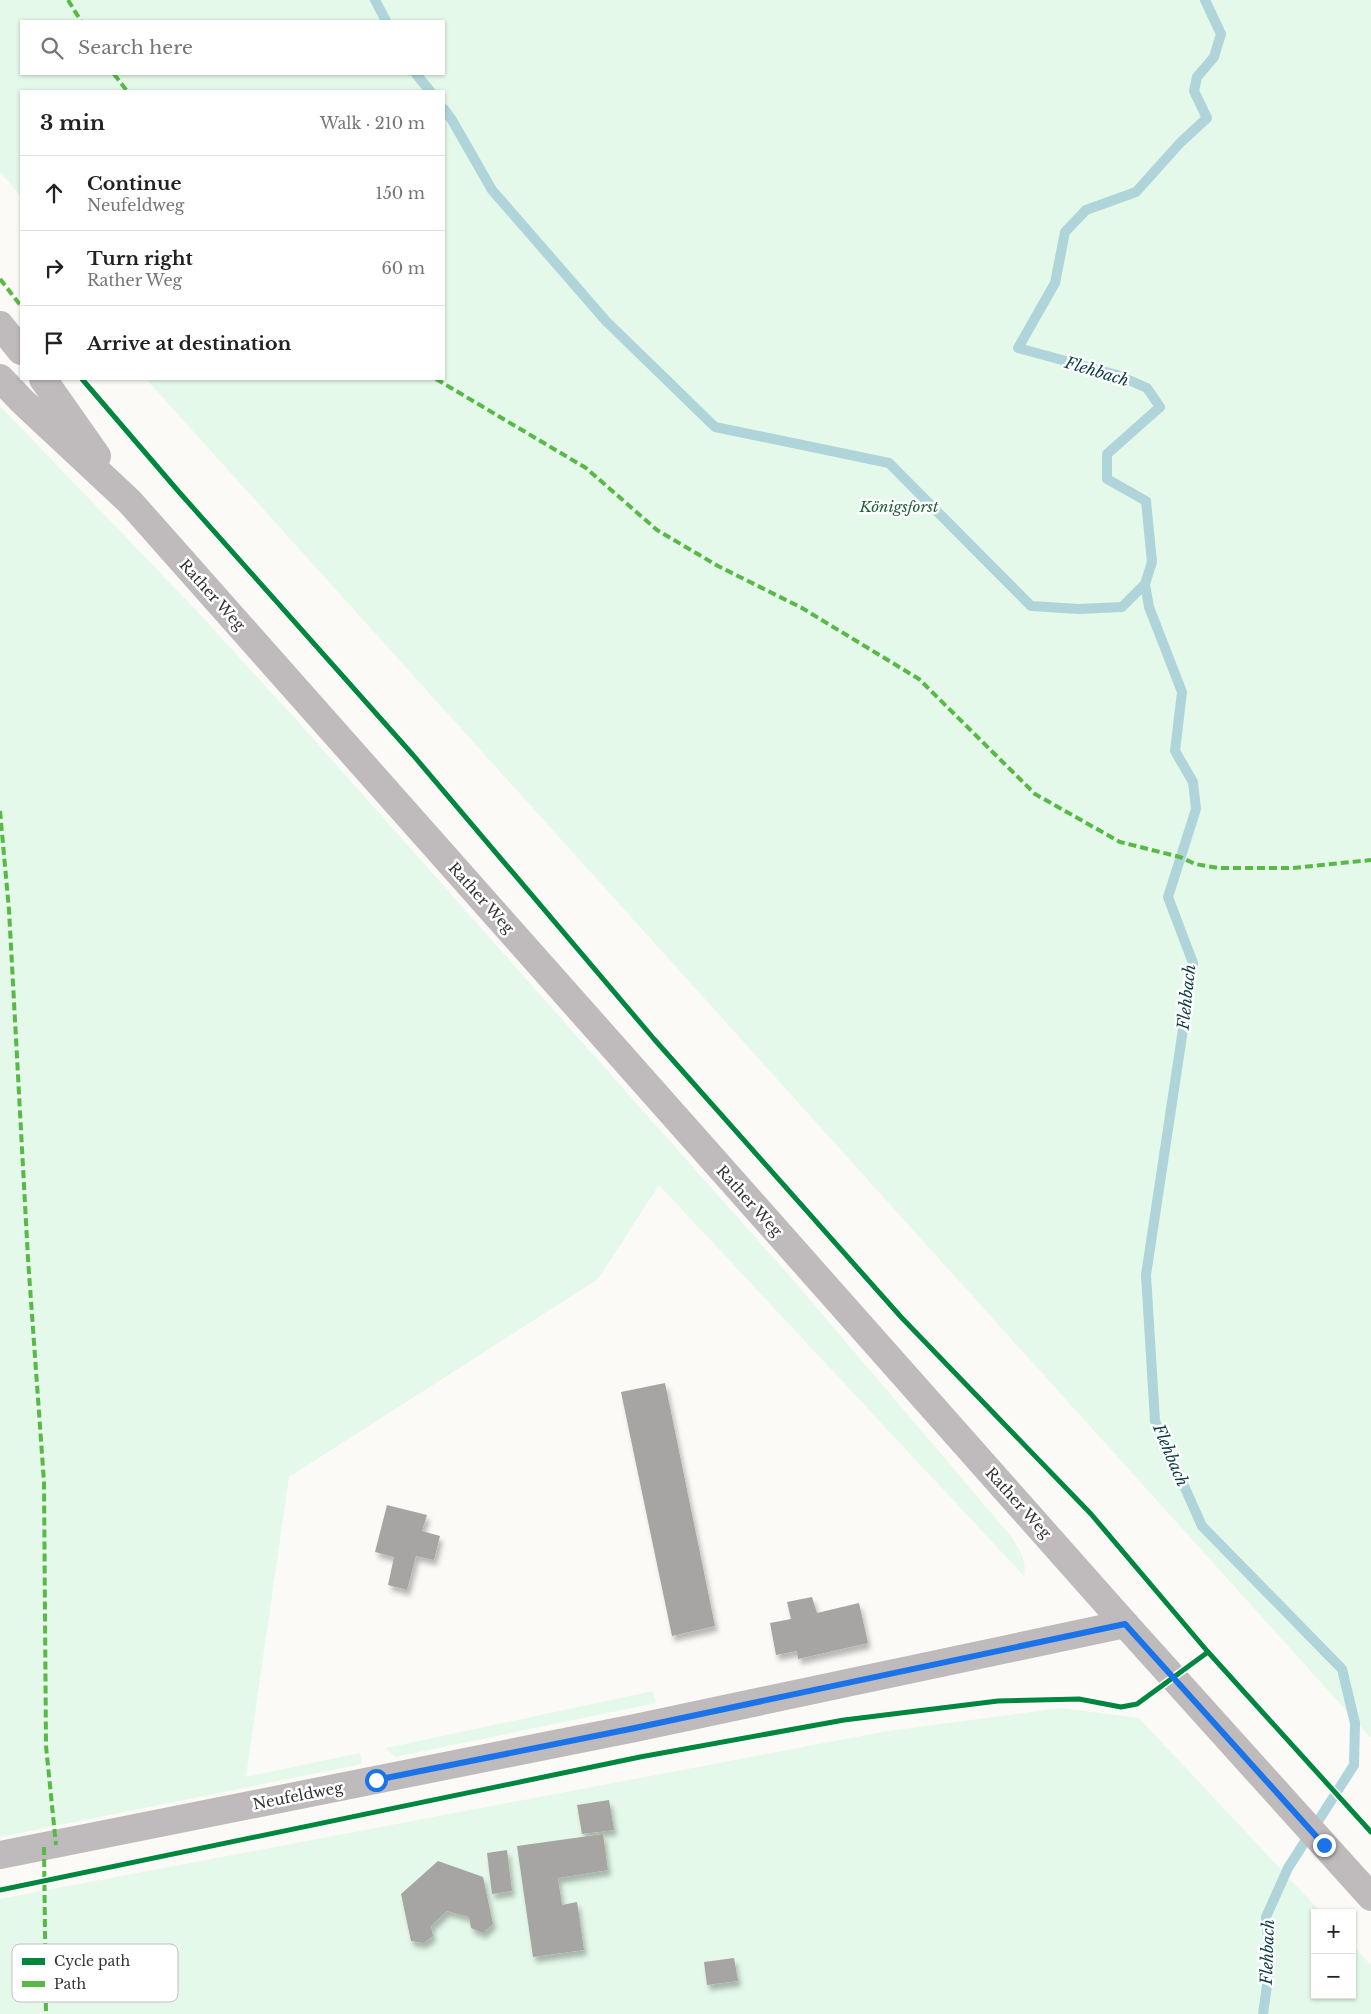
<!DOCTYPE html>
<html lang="en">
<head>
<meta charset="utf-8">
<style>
	:root { --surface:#fff; --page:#f6f6f6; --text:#222; --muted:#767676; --line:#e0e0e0 }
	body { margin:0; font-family:"Libre Baskerville",serif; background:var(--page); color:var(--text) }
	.controls { position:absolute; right:15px; bottom:15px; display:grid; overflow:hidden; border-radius:0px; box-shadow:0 1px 4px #0004 }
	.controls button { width:45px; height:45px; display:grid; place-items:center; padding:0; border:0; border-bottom:1px solid var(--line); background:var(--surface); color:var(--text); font:25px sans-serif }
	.stop { position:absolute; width:15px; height:15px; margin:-11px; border:4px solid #1a73e8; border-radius:50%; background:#fff }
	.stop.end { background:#1a73e8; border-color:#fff; box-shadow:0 1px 5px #0008 }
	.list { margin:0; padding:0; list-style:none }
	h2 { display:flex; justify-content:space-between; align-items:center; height:65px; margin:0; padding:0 20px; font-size:21px }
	h2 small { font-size:16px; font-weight:400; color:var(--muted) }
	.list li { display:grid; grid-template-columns:32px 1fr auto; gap:15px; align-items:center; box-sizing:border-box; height:75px; padding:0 20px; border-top:1px solid var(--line) }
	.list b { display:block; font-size:19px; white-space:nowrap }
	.list p { margin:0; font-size:16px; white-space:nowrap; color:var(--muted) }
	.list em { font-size:16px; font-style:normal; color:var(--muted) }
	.icon { flex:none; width:28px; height:28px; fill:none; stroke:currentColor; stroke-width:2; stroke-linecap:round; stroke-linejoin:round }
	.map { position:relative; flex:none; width:1371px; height:2014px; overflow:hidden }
	.search { position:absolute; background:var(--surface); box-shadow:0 1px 4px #0004; left:20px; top:20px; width:425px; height:55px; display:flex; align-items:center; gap:12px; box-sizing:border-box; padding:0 18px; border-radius:0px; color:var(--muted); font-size:19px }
	.panel { position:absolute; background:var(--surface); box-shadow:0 1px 4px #0004; left:20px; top:90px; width:425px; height:290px; border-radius:0px }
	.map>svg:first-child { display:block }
	.green { fill:#e4f9e9; fill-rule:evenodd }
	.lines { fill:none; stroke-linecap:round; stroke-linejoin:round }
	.stream { stroke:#afd4da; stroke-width:10 }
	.building { fill:#a6a5a3; filter:url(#shadow) }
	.secondary { stroke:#bfbabc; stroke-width:28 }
	.quiet { stroke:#58b947; stroke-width:4; stroke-dasharray:8 4; stroke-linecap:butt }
	.cycleway-casing { stroke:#fff; stroke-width:8 }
	.cycleway { stroke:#00873e; stroke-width:5 }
	.route { stroke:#1a73e8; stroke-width:6 }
	.labels { text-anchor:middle; stroke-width:5; stroke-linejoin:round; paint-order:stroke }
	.park-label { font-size:15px; font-style:italic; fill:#23613e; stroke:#fff }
	.street-label { font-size:15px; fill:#323230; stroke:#fff }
	.water-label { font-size:16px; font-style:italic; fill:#0f4048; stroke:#fff }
	.key { fill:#fff; stroke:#c2c2c1; stroke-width:1 }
	.key-label { font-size:14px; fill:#323230 }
</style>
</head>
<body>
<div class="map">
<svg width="1371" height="2014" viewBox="0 0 1371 2014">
	<defs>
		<filter id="shadow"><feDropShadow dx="3" dy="5.5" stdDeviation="2.5" flood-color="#0004"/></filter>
	</defs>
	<rect width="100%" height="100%" fill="#fbfaf7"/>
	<!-- green -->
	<g class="green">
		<path d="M0 0H1371V1738L146 379H444V91H21V196L0 172ZM444 21V74H21V21Z"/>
		<path d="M0 406 194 608 293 716 794 1281 1010 1535C1019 1548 1027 1561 1024 1576L659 1185 598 1279 289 1477 246 1777 360 1753 362 1764 0 1837Z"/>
		<path d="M653 1691 656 1703 395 1757 386 1748Z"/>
		<path d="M1061 1708 1139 1718 1322 1913H1315V1995H1352V1945L1371 1965V2014H0V1899L888 1731Z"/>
	</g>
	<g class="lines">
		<!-- stream -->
		<g class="stream">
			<path d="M375 0 386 21"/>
			<path d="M1205 0 1221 34 1214 57 1197 77 1194 91 1207 118 1180 143 1136 192 1086 210 1065 232 1055 283 1018 348 1117 375 1147 388 1160 407 1107 454V479L1146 501 1152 562 1145 584 1149 607 1182 692 1175 751 1193 782 1196 809 1168 897 1193 963 1146 1275 1155 1421 1202 1526 1342 1669 1355 1723 1354 1765 1288 1868 1266 1917 1270 1964 1263 2014"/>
			<path d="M416 74 430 91"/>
			<path d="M444 109 452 120 492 190 606 321 715 427 889 463 1031 606 1079 609 1122 607 1145 584"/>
		</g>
	</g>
	<!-- building -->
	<g class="building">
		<path d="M665 1383 715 1626 672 1636 621 1392Z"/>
		<path d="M387 1505 427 1515 422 1531 440 1536 434 1560 416 1556 407 1590 388 1585 394 1557 375 1552Z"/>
		<path d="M812 1597 817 1613 859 1603 868 1643 798 1659 797 1651 776 1655 770 1623 791 1619 787 1602Z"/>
		<path d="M609 1800 614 1830 582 1834 577 1805Z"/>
		<path d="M603 1834 608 1870 558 1878 562 1905 577 1902 584 1950 533 1957 517 1846Z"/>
		<path d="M507 1850 512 1891 492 1894 487 1853Z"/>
		<path d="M438 1861 483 1877 493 1924 483 1933 471 1928 469 1917 447 1911 431 1926 433 1936 424 1943 411 1941 401 1894Z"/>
		<path d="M734 1958 738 1981 707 1985 704 1962Z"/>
	</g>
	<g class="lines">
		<!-- secondary -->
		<g class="secondary">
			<path d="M0 325 21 351"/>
			<path d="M0 378 22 401 130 502 1125 1624 1371 1897"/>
			<path d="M43 379 97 456"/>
			<path d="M0 1855 635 1728 1125 1624"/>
		</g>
		<!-- quiet -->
		<g class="quiet">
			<path d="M68 0 81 21"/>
			<path d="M114 74 127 91"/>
			<path d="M0 279 21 306"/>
			<path d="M436 379 586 468 657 530 718 566 802 608 919 679 1035 794 1120 842 1180 857 1195 864 1218 868H1293L1371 860"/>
			<path d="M0 811 9 910 28 1259 44 1482 46 1746 56 1845"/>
			<path d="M44 1847 46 2014"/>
		</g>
		<!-- cycleway casing -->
		<g class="cycleway-casing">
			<g id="cycleway">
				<path d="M82 379 179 492 413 755 654 1039 901 1317 1091 1514 1208 1652 1371 1832"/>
				<path d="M0 1890 640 1757 844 1720 998 1701 1079 1699 1121 1707 1137 1704 1208 1652"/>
			</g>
		</g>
		<!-- cycleway -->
		<use href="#cycleway" class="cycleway"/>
	</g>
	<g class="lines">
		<!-- route -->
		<path class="route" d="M376 1780 635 1728 1125 1624 1324 1845"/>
	</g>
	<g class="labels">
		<!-- park labels -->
		<g class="park-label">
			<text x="899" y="512">Königsforst</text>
		</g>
		<!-- street labels -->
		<g class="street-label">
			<text transform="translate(212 595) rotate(48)" y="5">Rather Weg</text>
			<text transform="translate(481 898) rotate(48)" y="5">Rather Weg</text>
			<text transform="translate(749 1201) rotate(48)" y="5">Rather Weg</text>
			<text transform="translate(1018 1503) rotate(48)" y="5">Rather Weg</text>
			<text transform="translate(298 1796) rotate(-11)" y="5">Neufeldweg</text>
		</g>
		<!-- water labels -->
		<g class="water-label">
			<text transform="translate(1097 371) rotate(17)" y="6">Flehbach</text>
			<text transform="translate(1186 997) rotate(-84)" y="6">Flehbach</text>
			<text transform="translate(1171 1455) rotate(67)" y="6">Flehbach</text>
			<text transform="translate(1267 1952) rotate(-88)" y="6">Flehbach</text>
		</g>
	</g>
	<!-- legend -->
	<rect x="12" y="1944" width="166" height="58" rx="8" class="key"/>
	<rect x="22" y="1958" width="23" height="7" fill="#00873e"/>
	<rect x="22" y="1981" width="23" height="6" fill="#58b947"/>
	<g class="key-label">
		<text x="54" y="1966">Cycle path</text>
		<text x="54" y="1989">Path</text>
	</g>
</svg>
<div class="controls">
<button>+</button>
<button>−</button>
</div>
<div class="stop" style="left:376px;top:1780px"></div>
<div class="stop end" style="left:1324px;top:1845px"></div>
<div class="search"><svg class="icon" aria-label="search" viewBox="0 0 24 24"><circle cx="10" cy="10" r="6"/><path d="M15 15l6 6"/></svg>Search here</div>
<section class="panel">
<h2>3 min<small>Walk · 210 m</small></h2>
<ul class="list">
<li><svg class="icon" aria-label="ahead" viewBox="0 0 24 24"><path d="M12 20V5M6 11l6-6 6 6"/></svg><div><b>Continue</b><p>Neufeldweg</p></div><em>150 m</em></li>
<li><svg class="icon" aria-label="right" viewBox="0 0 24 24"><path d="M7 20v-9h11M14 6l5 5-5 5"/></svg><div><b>Turn right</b><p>Rather Weg</p></div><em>60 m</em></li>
<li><svg class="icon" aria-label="arrive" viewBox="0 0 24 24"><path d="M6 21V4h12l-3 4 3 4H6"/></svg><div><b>Arrive at destination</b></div></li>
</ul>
</section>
</div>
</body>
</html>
